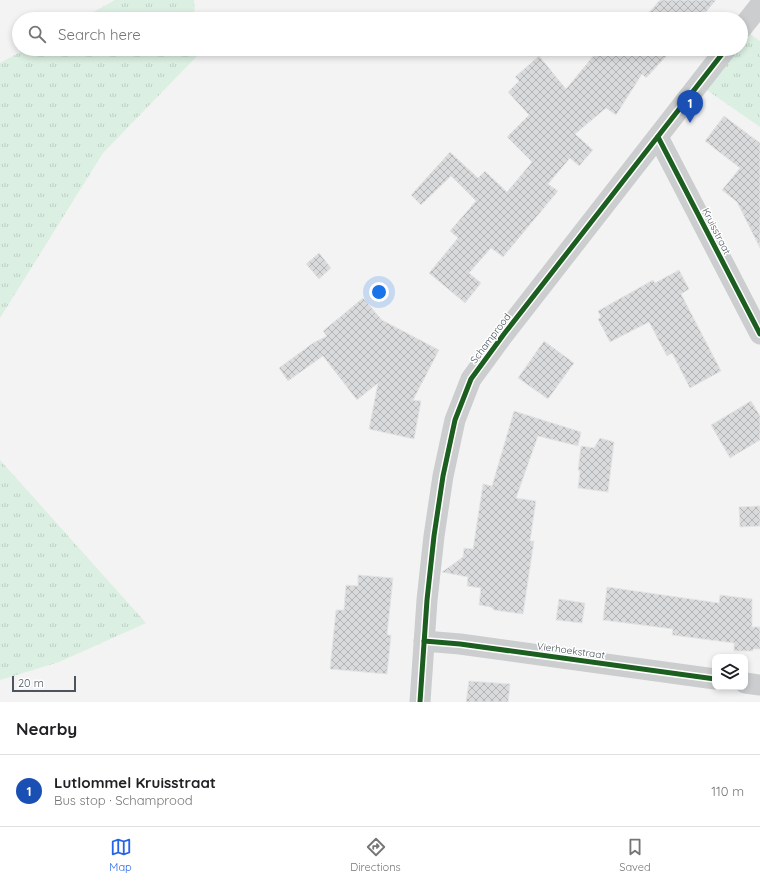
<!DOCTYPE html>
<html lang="en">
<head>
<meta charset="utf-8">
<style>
	:root { --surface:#fff; --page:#f6f6f6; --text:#202124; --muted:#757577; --line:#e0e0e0; --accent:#2563eb }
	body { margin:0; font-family:Quicksand,sans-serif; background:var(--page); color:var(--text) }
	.controls { position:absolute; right:12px; bottom:12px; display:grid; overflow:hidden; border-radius:8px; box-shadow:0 2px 6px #0003 }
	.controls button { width:36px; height:36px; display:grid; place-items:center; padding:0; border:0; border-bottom:1px solid var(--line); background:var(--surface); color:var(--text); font:20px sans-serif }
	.scale { position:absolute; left:12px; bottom:10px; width:64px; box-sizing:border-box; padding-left:4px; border:2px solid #4c555d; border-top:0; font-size:11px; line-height:14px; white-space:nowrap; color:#4c555d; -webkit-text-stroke:3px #fff; paint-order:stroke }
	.you { position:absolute; left:379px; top:292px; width:14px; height:14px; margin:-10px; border:3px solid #fff; border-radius:50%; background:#1a73e8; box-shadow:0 0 0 6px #1a73e833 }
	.badge { display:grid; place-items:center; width:26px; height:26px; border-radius:50%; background:var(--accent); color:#fff; font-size:13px; font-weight:700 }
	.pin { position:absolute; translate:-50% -33px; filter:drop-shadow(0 1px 2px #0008) }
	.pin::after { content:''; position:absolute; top:21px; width:14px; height:12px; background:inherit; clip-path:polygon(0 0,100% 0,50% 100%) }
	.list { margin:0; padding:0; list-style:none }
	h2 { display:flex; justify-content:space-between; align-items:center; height:52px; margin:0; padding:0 16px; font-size:17px }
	h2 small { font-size:13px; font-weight:400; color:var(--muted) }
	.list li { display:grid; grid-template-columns:26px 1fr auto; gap:12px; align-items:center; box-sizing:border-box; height:72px; padding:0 16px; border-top:1px solid var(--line) }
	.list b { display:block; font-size:15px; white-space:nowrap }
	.list p { margin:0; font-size:13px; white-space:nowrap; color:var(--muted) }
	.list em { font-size:13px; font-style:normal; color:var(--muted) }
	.icon { flex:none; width:22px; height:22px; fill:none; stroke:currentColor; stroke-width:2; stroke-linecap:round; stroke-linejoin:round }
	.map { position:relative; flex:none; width:760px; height:702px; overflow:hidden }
	.search { position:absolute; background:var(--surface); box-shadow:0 2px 6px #0003; left:12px; right:12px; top:12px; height:44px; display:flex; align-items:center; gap:10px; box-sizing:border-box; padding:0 14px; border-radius:22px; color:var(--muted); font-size:15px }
	.sheet { height:124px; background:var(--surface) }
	nav { display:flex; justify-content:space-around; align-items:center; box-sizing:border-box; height:56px; border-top:1px solid var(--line); background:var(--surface); font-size:11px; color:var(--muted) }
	nav a { display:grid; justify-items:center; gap:2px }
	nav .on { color:var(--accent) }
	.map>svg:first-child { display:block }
	.grass { fill:url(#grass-tufts) }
	.building { fill:url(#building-cross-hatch); stroke:#e5e5e5 }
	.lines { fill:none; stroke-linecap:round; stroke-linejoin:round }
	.street { stroke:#cbcdce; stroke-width:21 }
	.cycleway-casing { stroke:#fff; stroke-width:8 }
	.cycleway { stroke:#1b5e20; stroke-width:5 }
	.labels { text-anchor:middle; stroke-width:3; stroke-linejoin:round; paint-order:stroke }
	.street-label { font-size:10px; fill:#4c555d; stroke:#fff }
</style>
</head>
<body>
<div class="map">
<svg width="760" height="702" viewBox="0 0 760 702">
	<defs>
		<pattern id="grass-tufts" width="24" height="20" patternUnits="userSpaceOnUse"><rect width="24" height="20" fill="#dbefe2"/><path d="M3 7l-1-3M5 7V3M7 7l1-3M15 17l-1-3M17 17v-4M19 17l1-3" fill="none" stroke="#becfc4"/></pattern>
		<pattern id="building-cross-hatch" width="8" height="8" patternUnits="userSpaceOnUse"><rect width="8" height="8" fill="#d9dadc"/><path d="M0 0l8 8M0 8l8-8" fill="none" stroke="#b2b4b6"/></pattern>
	</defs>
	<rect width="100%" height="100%" fill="#f3f3f3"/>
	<!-- grass -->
	<g class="grass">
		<path d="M115 0H194L195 19H81Z"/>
		<path d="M749 33 760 41V127L704 88 736 49H741V42Z"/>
		<path d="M26 49H196L197 56 103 153 0 318V63Z"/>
		<path d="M0 460 146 623 59 662 0 680Z"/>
	</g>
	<!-- building -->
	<g class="building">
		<path d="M660 0H716L700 19H643Z"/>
		<path d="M599 49H673L646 78 642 74 616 115 606 108 575 134 593 150 579 166 570 158 548 184 558 191 503 257 491 248 469 273 481 283 465 303 429 273 458 238 450 231 476 201 451 176 421 205 411 195 450 152 478 178 485 171 507 192 532 162 507 137 529 115 508 92 519 81 515 77 539 56 566 89Z"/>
		<path d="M724 116 760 143V248L737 202 722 190 740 168 705 141Z"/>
		<path d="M319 253 331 268 319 279 306 264Z"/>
		<path d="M679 270 689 289 681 294 721 371 690 388 672 353 667 356 649 322 610 342 598 319 601 317 598 311 653 280 655 283Z"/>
		<path d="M363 298 382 320 439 350 413 400 421 401 414 439 369 429 378 383 357 400 323 356 288 381 279 368 313 343 327 336 323 331Z"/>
		<path d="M544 341 574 363 548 399 518 378Z"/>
		<path d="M751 401 760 416V440L730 458 711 425Z"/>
		<path d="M514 411 581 432 578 446 538 436 516 498 536 501 530 541H534L523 614 494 610 491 607 479 605 481 588 467 586 468 577 442 572 463 557 464 548 473 549 483 484 492 486Z"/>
		<path d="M600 438 614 442 608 492 578 488 580 471 578 470 581 446 594 448Z"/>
		<path d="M760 506V526L740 527 739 507Z"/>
		<path d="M358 575 393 578 387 635H391L387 674 330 669 336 610H344L346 585 358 586Z"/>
		<path d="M607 587 719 603 720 595 752 599V627H760V649H753V651H734V643L672 635 673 629 603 620Z"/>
		<path d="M559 599 585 603 582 623 556 620Z"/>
		<path d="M469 681 510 684 508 702H466Z"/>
	</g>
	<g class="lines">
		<!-- street -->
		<g class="street">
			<path d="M741 29 760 5"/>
			<path d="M658 137 760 334"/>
			<path d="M424 641 460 644 715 679"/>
			<path d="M745 683 760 685"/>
			<path d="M420 702 427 600 434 536 443 476 455 420 471 379 504 334 726 49"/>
		</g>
		<!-- cycleway casing -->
		<g class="cycleway-casing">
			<g id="cycleway">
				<path d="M658 137 760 334"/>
				<path d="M424 641 460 644 715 679"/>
				<path d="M420 702 427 600 434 536 443 476 455 420 471 379 504 334 726 49"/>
			</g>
		</g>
		<!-- cycleway -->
		<use href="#cycleway" class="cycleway"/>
	</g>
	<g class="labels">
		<!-- street labels -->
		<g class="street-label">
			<text transform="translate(717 231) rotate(63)" y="4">Kruisstraat</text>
			<text transform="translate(490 338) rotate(-53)" y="4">Schamprood</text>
			<text transform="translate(571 650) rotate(8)" y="4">Vierhoekstraat</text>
		</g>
	</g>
</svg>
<div class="controls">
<button><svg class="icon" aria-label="layers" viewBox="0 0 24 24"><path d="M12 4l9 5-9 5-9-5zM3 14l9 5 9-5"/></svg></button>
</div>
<div class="scale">20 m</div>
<div class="you"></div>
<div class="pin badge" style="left:690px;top:123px;background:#1a4fb4">1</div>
<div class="search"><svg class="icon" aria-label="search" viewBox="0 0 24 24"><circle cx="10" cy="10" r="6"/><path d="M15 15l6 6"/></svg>Search here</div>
</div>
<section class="sheet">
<h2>Nearby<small></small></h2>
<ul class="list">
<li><span class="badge" style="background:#1a4fb4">1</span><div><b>Lutlommel Kruisstraat</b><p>Bus stop · Schamprood</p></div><em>110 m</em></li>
</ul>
</section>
<nav>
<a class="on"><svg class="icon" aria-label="map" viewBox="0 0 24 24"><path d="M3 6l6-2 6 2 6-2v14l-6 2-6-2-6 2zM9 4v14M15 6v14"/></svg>Map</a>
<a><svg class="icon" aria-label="directions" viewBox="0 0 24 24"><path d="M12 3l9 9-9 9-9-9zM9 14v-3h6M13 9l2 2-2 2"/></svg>Directions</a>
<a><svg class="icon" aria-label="saved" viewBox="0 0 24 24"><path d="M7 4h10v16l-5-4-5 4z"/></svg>Saved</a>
</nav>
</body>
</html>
